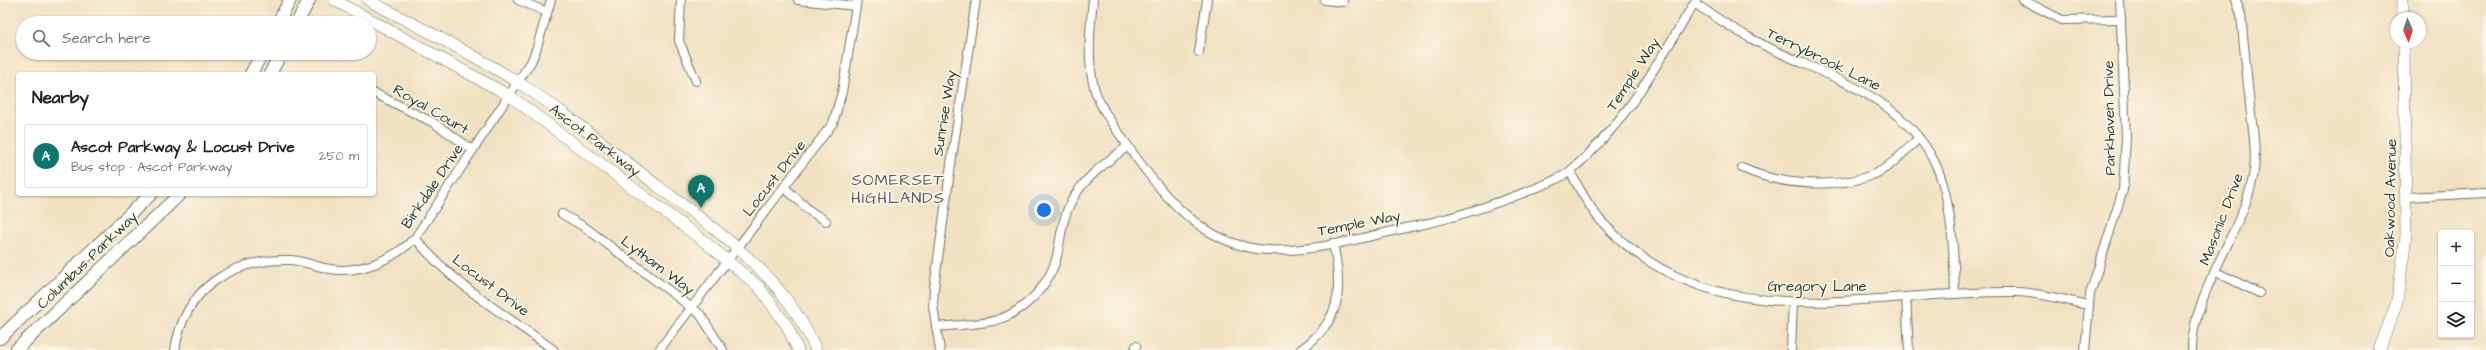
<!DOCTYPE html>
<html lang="en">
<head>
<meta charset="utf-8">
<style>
	:root { --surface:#fff; --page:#f6f6f6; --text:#202124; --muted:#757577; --line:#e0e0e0; --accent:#0f766e }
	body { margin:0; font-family:"Architects Daughter",sans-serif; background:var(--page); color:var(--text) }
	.controls { position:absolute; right:12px; bottom:12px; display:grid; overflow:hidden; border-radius:4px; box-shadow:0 1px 3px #0004 }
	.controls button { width:36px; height:36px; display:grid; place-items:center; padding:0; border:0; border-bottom:1px solid var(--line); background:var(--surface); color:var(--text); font:20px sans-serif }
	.compass { position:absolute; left:2390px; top:12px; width:36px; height:36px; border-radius:50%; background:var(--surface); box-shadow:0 1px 3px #0004; rotate:177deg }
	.you { position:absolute; left:1044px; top:210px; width:14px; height:14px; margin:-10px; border:3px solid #fff; border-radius:50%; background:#1a73e8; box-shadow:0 0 0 6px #1a73e833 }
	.badge { display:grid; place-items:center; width:26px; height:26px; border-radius:50%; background:var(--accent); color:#fff; font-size:13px; font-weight:700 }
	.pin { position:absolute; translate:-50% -33px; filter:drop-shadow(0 1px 2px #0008) }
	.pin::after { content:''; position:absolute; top:21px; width:14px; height:12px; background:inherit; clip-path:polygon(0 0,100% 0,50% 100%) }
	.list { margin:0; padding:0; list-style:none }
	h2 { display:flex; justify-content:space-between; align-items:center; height:52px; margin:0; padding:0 16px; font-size:17px }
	h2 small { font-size:13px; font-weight:400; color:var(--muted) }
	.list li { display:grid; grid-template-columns:26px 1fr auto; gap:12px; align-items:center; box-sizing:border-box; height:64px; margin:0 8px 8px; padding:0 8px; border:1px solid var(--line); border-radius:4px }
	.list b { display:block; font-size:15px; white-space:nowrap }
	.list p { margin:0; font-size:13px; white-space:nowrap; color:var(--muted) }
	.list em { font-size:13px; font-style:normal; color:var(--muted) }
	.icon { flex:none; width:22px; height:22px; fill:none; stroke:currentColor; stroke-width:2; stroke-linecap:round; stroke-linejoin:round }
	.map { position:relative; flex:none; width:2486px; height:350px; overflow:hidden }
	.search { position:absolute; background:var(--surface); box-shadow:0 1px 3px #0004; left:16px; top:16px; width:360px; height:44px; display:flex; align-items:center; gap:10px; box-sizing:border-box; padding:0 14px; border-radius:22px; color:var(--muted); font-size:15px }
	.panel { position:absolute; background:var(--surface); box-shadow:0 1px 3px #0004; left:16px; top:72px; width:360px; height:124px; border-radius:4px }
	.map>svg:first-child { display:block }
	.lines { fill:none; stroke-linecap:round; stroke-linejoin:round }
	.minor-casing { stroke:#687665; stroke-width:10 }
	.secondary-casing { stroke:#687665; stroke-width:12 }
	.primary-casing { stroke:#687665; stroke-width:14 }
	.minor { stroke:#fff; stroke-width:8 }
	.secondary { stroke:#fff; stroke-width:11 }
	.primary { stroke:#fff; stroke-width:12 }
	.labels { text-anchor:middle; stroke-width:3.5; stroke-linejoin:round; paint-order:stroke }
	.street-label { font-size:15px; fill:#1f3d34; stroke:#fcf5e5 }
	.neighbourhood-label { font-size:16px; letter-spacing:1px; fill:#5a5b68; stroke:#fcf5e5 }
</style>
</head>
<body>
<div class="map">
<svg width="2486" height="350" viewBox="0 0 2486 350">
	<rect width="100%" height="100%" fill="#fcf5e5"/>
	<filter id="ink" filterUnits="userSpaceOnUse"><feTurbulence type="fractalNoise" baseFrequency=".025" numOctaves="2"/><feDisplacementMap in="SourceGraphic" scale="8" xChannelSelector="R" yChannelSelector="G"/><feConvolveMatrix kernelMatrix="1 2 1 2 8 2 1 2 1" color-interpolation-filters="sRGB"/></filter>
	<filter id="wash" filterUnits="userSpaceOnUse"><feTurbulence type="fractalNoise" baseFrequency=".012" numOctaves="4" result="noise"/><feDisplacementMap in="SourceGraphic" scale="16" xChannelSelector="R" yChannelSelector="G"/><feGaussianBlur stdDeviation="0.9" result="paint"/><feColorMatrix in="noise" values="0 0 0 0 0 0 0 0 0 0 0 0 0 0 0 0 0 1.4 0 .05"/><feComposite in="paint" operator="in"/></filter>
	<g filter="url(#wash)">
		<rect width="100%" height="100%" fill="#f1e1c1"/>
	</g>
	<g filter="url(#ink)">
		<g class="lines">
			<!-- minor casing -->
			<g class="minor-casing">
				<g id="minor">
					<path d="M518 0 547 12"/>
					<path d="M681 0 679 41 696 81"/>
					<path d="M798 0 856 6"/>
					<path d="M1093 0C1090 27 1087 60 1094 87 1099 106 1112 123 1123 139 1156 187 1195 240 1257 249 1307 256 1370 235 1420 225 1458 217 1495 204 1531 190 1545 184 1559 180 1570 171 1626 125 1659 60 1696 0"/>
					<path d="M1325 0 1343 2"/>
					<path d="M2023 0 2062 20 2121 19"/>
					<path d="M1694 3C1713 15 1731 28 1750 38 1815 74 1899 90 1935 163 1952 198 1954 254 1955 294"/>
					<path d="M1199 52 1207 0"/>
					<path d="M374 93 434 123 473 150"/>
					<path d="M1742 168C1778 185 1839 190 1877 173 1893 165 1906 150 1919 138"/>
					<path d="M1570 172C1580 189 1589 208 1602 222 1715 344 1873 289 2017 292 2041 293 2065 300 2088 305"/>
					<path d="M785 188 810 211 826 221"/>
					<path d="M2407 197 2486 193"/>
					<path d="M562 214 586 228 700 314 723 350"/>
					<path d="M415 238C452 284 507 316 554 350"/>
					<path d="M2216 272 2259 293"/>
					<path d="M1906 297 1909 350"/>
					<path d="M936 327C956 325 978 325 997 320 1025 311 1050 285 1057 256 1061 237 1062 218 1072 200 1085 177 1107 162 1128 146"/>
					<path d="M175 350C184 289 231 258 291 260 304 261 317 267 330 269 360 274 394 259 415 238L531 62 536 50 551 0"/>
					<path d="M659 350 833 123 842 92 857 0"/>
					<path d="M940 350 933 306 934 288 952 157 976 0"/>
					<path d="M1135 350 1136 346"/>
					<path d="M1300 350C1342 321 1343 290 1333 243"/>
					<path d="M1791 350 1793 302"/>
					<path d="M2085 350 2090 294 2123 190 2126 137 2120 0"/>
					<path d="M2192 350C2191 298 2240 234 2252 182 2258 157 2253 131 2250 106 2247 76 2244 46 2241 15L2236 0"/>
				</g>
			</g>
			<!-- secondary casing -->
			<g class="secondary-casing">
				<g id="secondary">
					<path d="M334 0 510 96 705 242 759 287 787 326 798 350"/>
					<path d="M368 0C418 27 470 52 519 83 568 114 613 152 659 187 720 233 785 277 816 350"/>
					<path d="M2403 0V18"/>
					<path d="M2379 350 2397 302 2406 236 2404 42"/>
				</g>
			</g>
			<!-- primary casing -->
			<g class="primary-casing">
				<g id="primary">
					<path d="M278 23 290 0"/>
					<path d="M297 23 309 0"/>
					<path d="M251 74 262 53"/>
					<path d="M270 74 281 53"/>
					<path d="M0 338 151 194"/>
					<path d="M16 350 180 194"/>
				</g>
			</g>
			<!-- minor -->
			<use href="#minor" class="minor"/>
			<!-- secondary -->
			<use href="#secondary" class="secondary"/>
			<!-- primary -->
			<use href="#primary" class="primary"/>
		</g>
	</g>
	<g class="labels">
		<!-- street labels -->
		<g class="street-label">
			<text transform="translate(1824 59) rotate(26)" y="5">Terrybrook Lane</text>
			<text transform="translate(1633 74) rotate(-57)" y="5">Temple Way</text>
			<text transform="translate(431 109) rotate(30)" y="5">Royal Court</text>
			<text transform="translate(944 113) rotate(-81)" y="5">Sunrise Way</text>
			<text transform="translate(2109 118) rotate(-91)" y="5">Parkhaven Drive</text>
			<text transform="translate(595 140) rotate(37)" y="5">Ascot Parkway</text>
			<text transform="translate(774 178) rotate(-52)" y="5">Locust Drive</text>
			<text transform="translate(432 186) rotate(-56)" y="5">Birkdale Drive</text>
			<text transform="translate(2390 198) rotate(-89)" y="5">Oakwood Avenue</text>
			<text transform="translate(2221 219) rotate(-69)" y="5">Masonic Drive</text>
			<text transform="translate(1359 223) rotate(-11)" y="5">Temple Way</text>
			<text transform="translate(87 260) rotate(-44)" y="5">Columbus Parkway</text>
			<text transform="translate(658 265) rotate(37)" y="5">Lytham Way</text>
			<text transform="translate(491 285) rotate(37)" y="5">Locust Drive</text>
			<text x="1817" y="291">Gregory Lane</text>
		</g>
		<!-- neighbourhood labels -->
		<g class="neighbourhood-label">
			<text x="898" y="185">SOMERSET<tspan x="898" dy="18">HIGHLANDS</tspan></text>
		</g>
	</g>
</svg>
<div class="controls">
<button>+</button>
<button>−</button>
<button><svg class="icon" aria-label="layers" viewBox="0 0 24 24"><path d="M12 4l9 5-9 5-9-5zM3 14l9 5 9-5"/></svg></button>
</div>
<svg class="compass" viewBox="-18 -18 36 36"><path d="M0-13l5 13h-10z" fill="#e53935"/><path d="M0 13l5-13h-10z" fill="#757577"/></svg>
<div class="you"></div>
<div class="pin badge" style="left:701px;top:208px">A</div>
<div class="search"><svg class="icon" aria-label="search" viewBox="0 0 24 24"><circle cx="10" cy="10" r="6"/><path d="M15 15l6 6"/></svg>Search here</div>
<section class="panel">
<h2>Nearby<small></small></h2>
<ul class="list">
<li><span class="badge">A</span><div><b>Ascot Parkway &amp; Locust Drive</b><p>Bus stop · Ascot Parkway</p></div><em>250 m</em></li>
</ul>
</section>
</div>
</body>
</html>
